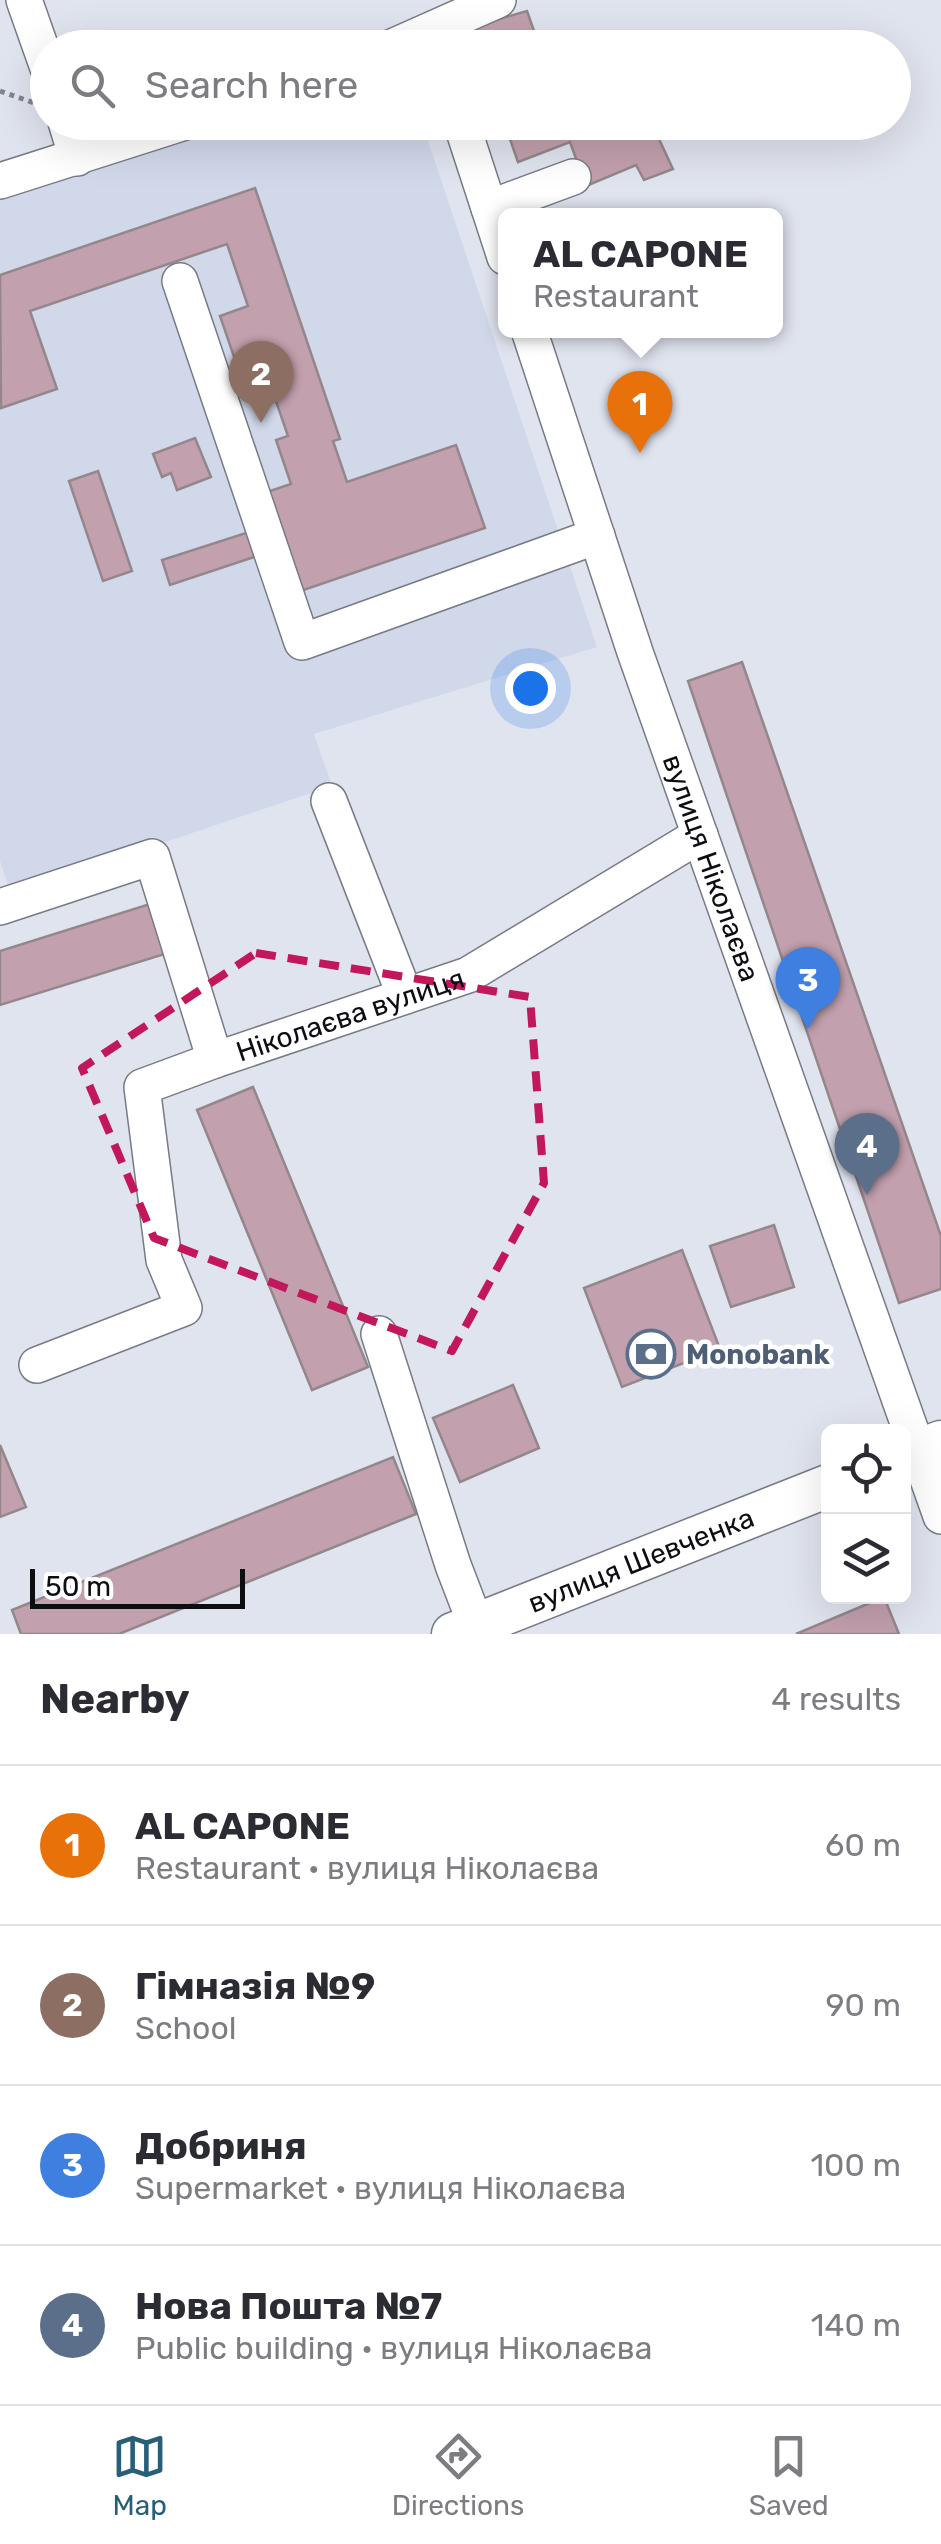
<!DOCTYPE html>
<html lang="en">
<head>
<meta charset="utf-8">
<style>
	:root { --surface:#fff; --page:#f2f2f3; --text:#2b2b33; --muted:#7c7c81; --line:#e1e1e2; --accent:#275f79 }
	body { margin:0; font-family:Rubik,sans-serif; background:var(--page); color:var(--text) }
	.controls { position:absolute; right:30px; bottom:30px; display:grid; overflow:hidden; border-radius:15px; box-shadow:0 10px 40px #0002 }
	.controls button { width:90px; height:90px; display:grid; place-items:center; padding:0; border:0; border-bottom:2px solid var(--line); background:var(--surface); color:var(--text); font:50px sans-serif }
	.scale { position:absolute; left:30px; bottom:25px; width:215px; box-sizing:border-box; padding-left:10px; border:5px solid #0c0e11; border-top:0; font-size:28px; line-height:35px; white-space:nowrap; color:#0c0e11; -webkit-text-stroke:8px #fff; paint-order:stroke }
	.you { position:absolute; left:530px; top:688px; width:35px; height:35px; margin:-25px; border:8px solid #fff; border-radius:50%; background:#1a73e8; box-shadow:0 0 0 15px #1a73e833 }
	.badge { display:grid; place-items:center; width:65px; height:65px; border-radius:50%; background:var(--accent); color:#fff; font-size:32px; font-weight:700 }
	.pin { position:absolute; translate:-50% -82px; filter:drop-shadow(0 2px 5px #0008) }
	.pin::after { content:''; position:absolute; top:52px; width:35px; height:30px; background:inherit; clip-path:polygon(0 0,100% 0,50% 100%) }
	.popup { position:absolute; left:498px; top:208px; width:285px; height:130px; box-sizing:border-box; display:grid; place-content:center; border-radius:15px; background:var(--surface); filter:drop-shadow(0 2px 8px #0005); font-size:32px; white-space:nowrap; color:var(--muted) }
	.popup b { font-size:38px; color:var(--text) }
	.popup::after { content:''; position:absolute; left:50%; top:100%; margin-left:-20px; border:20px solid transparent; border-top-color:var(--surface) }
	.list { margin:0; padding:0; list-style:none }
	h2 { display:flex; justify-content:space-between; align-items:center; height:130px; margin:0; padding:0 40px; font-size:42px }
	h2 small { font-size:32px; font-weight:400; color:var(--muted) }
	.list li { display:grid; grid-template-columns:65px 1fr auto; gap:30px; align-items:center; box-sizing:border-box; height:160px; padding:0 40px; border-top:2px solid var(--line) }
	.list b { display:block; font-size:38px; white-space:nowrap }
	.list p { margin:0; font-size:32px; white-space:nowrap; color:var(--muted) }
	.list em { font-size:32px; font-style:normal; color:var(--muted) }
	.icon { flex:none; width:55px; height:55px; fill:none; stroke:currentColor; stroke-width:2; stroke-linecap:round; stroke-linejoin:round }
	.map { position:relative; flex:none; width:941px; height:1634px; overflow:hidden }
	.search { position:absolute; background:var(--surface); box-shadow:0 10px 40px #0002; left:30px; right:30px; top:30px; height:110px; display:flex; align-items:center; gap:25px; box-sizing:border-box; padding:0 35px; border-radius:55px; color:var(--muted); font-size:38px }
	.sheet { height:770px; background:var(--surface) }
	nav { display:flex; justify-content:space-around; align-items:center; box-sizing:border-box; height:140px; border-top:2px solid var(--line); background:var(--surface); font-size:28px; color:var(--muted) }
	nav a { display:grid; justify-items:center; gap:5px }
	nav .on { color:var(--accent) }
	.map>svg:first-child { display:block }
	.built { fill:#d1d8ea }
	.building { fill:#c2a0ad; stroke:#93878b; stroke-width:2.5 }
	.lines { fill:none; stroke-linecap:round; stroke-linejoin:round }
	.minor-casing { stroke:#777b85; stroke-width:38 }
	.major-casing { stroke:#777b85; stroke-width:45 }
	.path { stroke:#82858c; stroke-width:5; stroke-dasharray:5 5; stroke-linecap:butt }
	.minor { stroke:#fff; stroke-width:35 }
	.major { stroke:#fff; stroke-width:42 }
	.marked { fill:none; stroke:#c2185b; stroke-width:8; stroke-dasharray:20 12; stroke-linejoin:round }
	.labels { text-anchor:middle; stroke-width:9; stroke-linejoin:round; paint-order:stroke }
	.street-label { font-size:28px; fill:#0c0e11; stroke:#fff }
	.service-label { font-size:28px; font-weight:bold; fill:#4e5e75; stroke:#fff; text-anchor:start }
</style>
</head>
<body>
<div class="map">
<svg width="941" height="1634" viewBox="0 0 941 1634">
	<rect width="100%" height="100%" fill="#e0e4ef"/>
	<!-- built -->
	<path class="built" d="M241 123H422L597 647 314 734 332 786 11 894 0 861V199Z"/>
	<!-- building -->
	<g class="building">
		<path d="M527 11 540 48H478L471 27Z"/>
		<path d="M504 122H567L569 128 582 122H651L673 169 644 180 636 165 586 186 570 142 518 162Z"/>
		<path d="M255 188 340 439 333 441 347 482 456 445 485 528 295 593 261 494 291 484 276 440 288 436 267 375 243 383 220 316 248 306 227 244 30 311 57 389 1 408 0 275Z"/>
		<path d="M195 438 211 477 177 490 171 473 162 477 153 454Z"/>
		<path d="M98 471 132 571 103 581 69 481Z"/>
		<path d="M252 531 260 555 170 585 162 560Z"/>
		<path d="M742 662 941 1236V1289L899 1303 688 681Z"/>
		<path d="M153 903 168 953 0 1005V951Z"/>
		<path d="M253 1087 368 1367 312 1390 197 1110Z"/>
		<path d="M774 1225 794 1287 731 1307 710 1246Z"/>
		<path d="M682 1250 720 1349 622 1387 584 1288Z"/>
		<path d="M513 1385 539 1448 460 1482 433 1418Z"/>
		<path d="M0 1445 26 1507 0 1517Z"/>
		<path d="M393 1457 416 1514 119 1634H21L12 1610Z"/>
		<path d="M884 1597 899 1634H796Z"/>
	</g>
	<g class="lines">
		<!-- minor casing -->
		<g class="minor-casing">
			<g id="minor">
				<path d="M24 0 48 68"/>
				<path d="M390 48 498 0"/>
				<path d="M66 122 77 158"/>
				<path d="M461 122 505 257"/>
				<path d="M0 181 185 122"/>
				<path d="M489 208 573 177"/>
				<path d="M180 281 302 642 597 536"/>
				<path id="s1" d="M529 330 635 652 941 1516"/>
				<path d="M329 801 405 996"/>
				<path id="s2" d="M0 907 152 857 215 1060 468 975 700 835"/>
				<path d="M379 1334 453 1565 476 1625"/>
				<path d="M37 1365 184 1308 164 1260 142 1087 215 1060"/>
			</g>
		</g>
		<!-- major casing -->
		<g class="major-casing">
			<g id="major">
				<path d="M904 1456 941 1442"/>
				<path id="s3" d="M453 1634 828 1486"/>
			</g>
		</g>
		<!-- path -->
		<path class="path" d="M0 91 40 105"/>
		<!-- minor -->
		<use href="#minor" class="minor"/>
		<!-- major -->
		<use href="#major" class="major"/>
	</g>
	<!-- marked area -->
	<path class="marked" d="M256 953 530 997 544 1183 452 1351 154 1238 82 1068Z"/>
	<!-- icons -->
	<defs>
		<g id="bank-ring" transform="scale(2.5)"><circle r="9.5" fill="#fff" stroke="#5c6f8a" stroke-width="1.5"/><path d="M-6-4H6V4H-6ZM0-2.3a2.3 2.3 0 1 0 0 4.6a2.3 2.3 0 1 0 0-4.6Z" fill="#5c6f8a"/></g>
	</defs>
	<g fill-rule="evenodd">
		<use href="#bank-ring" x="651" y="1354"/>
	</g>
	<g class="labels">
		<!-- street labels -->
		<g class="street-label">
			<text dy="10" stroke="none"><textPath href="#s1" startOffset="568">вулиця Ніколаєва</textPath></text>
			<text dy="10" stroke="none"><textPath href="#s2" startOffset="515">Ніколаєва вулиця</textPath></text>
			<text dy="10" stroke="none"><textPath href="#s3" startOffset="202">вулиця Шевченка</textPath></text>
		</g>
		<!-- service labels -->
		<g class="service-label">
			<text x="686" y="1364">Monobank</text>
		</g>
	</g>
</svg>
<div class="controls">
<button><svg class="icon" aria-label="locate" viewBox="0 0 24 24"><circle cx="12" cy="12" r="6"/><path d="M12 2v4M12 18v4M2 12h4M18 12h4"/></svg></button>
<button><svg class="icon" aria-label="layers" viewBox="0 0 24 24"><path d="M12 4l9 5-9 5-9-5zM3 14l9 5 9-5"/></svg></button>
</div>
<div class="scale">50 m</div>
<div class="you"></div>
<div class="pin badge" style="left:640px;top:453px;background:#e8710a">1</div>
<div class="popup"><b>AL CAPONE</b>Restaurant</div>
<div class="pin badge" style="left:261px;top:423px;background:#8d6e63">2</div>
<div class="pin badge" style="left:808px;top:1029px;background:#3f7fe0">3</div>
<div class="pin badge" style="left:867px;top:1195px;background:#5c6f8a">4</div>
<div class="search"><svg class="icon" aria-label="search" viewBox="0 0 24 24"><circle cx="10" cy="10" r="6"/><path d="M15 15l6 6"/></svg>Search here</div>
</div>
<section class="sheet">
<h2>Nearby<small>4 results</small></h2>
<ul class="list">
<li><span class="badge" style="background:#e8710a">1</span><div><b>AL CAPONE</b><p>Restaurant · вулиця Ніколаєва</p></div><em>60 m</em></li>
<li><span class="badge" style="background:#8d6e63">2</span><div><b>Гімназія №9</b><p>School</p></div><em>90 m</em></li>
<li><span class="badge" style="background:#3f7fe0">3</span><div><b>Добриня</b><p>Supermarket · вулиця Ніколаєва</p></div><em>100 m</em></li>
<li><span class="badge" style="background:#5c6f8a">4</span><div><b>Нова Пошта №7</b><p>Public building · вулиця Ніколаєва</p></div><em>140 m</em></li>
</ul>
</section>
<nav>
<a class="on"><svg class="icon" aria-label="map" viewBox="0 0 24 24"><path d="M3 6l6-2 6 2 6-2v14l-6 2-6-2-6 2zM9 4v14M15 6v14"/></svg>Map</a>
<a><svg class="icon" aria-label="directions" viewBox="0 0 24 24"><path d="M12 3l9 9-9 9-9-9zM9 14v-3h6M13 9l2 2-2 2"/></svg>Directions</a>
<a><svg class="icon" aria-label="saved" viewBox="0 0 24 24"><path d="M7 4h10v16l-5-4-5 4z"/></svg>Saved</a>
</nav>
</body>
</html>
